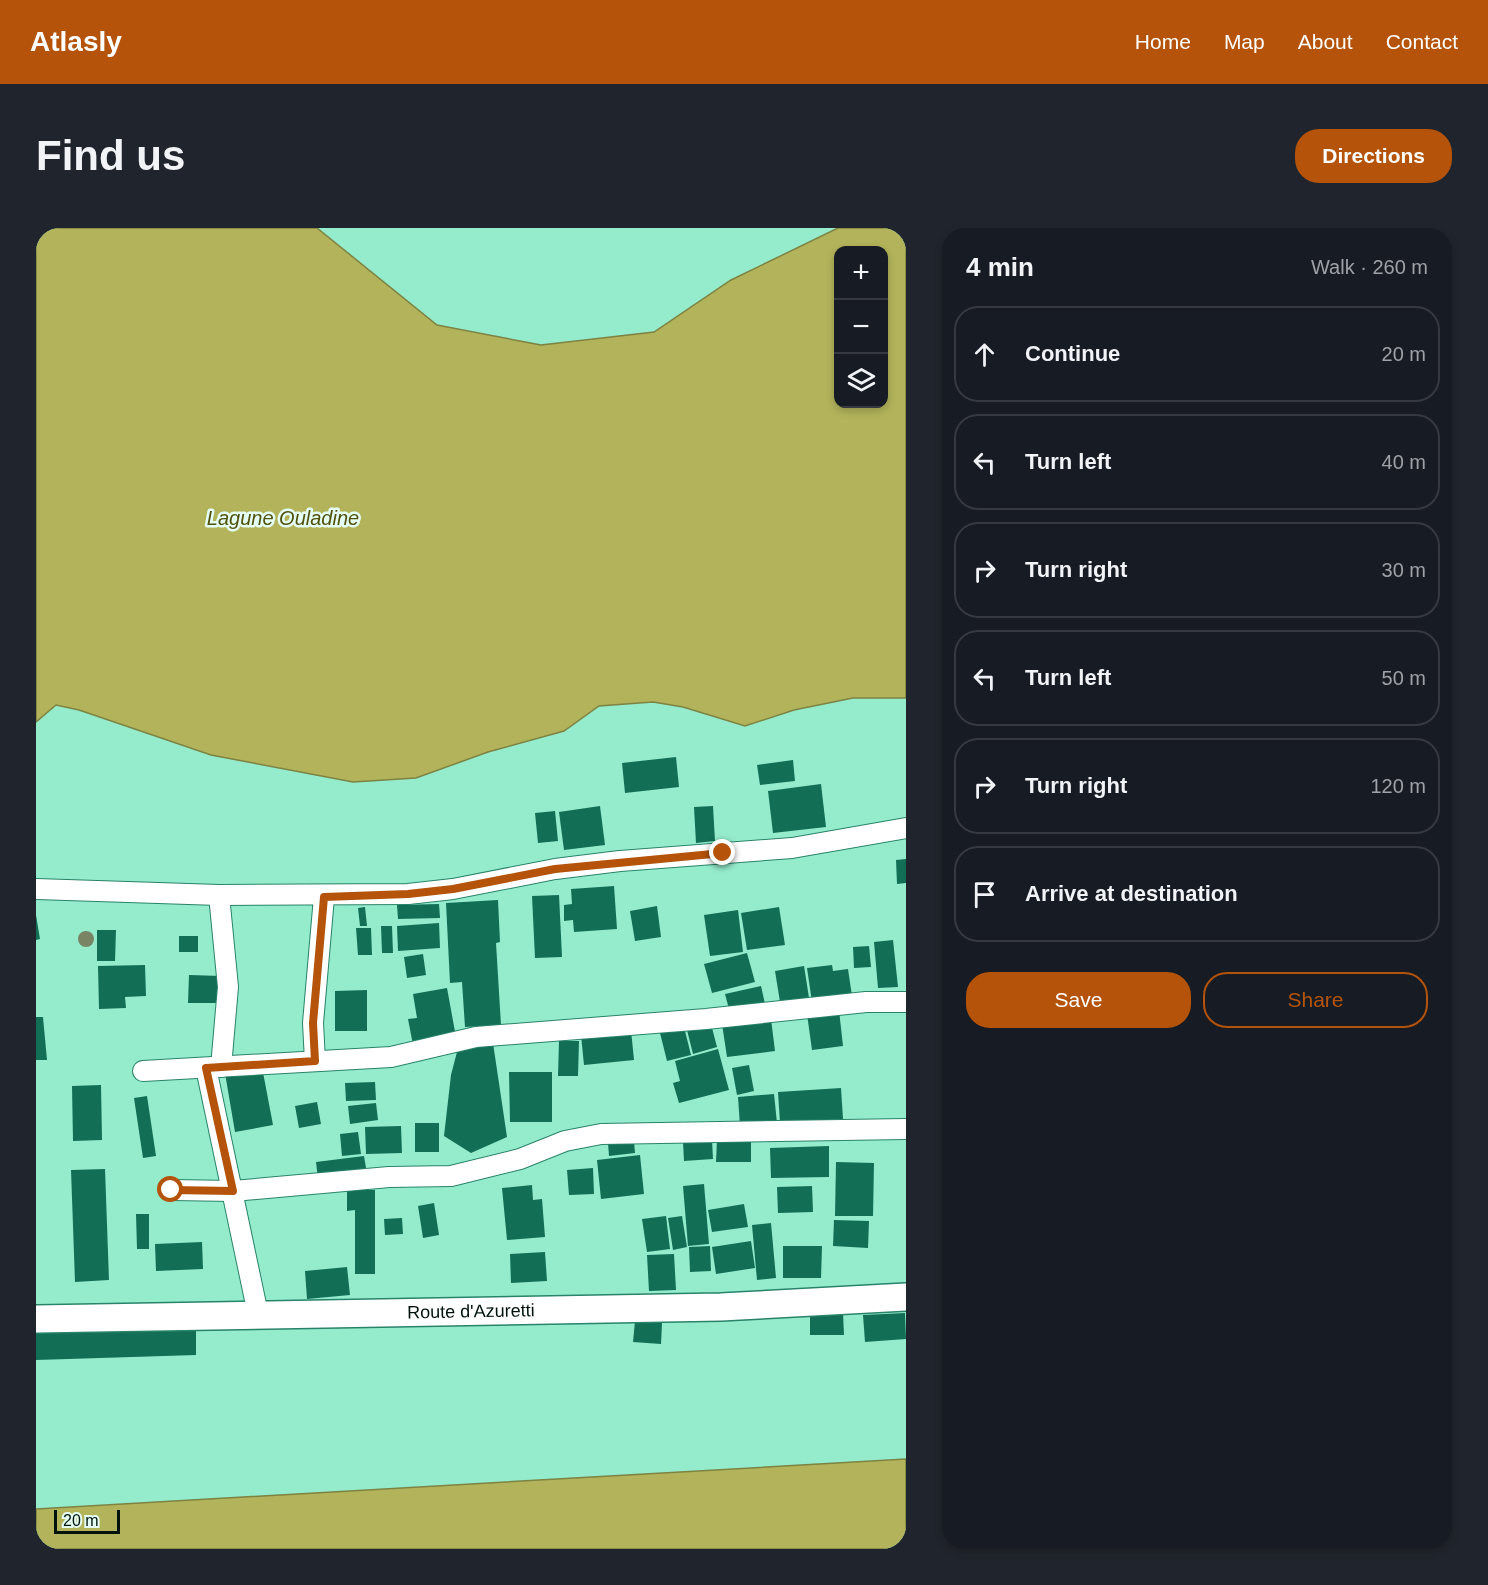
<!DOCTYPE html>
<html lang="en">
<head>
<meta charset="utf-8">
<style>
	:root { --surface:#171b24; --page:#20242c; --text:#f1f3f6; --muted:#9ea1a6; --line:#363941; --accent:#b45309 }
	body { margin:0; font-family:Helvetica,sans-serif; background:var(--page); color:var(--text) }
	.controls { position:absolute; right:18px; top:18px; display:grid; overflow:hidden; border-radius:12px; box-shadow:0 3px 9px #0003 }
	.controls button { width:54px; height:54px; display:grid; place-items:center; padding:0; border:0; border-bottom:2px solid var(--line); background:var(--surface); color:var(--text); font:30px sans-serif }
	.scale { position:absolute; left:18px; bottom:15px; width:66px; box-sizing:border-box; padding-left:6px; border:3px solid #00130b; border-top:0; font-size:16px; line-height:21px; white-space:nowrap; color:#00130b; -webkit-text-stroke:4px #e6fff5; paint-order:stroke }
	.stop { position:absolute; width:18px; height:18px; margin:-14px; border:4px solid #b45309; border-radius:50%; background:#fff }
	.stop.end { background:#b45309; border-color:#fff; box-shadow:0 2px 6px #0008 }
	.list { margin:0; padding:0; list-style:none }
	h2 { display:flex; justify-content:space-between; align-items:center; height:78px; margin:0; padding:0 24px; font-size:26px }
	h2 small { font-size:20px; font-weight:400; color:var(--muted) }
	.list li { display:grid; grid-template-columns:39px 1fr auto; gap:18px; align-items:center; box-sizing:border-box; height:96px; margin:0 12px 12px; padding:0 12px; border:2px solid var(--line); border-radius:24px }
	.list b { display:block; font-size:22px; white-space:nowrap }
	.list em { font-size:20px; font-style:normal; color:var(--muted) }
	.actions { display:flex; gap:12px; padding:18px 24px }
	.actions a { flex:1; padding:14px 0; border:2px solid var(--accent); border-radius:24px; text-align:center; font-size:21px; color:var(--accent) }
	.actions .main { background:var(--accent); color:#fff }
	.icon { flex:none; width:33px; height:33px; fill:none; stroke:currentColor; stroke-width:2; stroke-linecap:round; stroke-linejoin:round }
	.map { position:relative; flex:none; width:870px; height:1321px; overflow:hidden; border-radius:24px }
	header { display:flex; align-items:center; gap:36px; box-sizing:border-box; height:84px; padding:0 30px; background:var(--accent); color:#fff }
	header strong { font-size:28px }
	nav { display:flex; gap:33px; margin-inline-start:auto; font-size:21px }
	.intro { display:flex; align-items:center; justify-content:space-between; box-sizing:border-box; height:144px; padding:0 36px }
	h1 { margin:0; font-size:42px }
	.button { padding:15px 27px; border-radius:24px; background:var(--accent); color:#fff; font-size:21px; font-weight:700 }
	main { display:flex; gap:36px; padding:0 36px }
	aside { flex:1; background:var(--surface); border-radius:24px; box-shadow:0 3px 9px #0003 }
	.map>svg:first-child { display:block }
	.water { fill:#b2b35a; stroke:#7d8342; stroke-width:1.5; fill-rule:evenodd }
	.building { fill:#126e55 }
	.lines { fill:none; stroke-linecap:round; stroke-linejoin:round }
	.street-casing { stroke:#288368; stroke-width:22 }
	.secondary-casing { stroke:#288368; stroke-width:30 }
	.street { stroke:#fff; stroke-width:20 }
	.secondary { stroke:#fff; stroke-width:27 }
	.tree { fill:#788463 }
	.route { stroke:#b45309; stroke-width:8 }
	.labels { text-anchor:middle; stroke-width:5; stroke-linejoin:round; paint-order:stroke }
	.street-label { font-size:18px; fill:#00130b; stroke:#e6fff5 }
	.water-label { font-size:20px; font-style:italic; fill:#51510d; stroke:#e6fff5 }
</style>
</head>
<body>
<header>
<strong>Atlasly</strong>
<nav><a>Home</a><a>Map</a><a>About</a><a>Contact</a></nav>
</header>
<div class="intro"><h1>Find us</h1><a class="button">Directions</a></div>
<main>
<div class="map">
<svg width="870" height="1321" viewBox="0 0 870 1321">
	<rect width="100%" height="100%" fill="#95eccd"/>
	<!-- water -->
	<g class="water">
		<path d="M0 0H281L401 97 505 117 618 104 695 52 802 0H870V470H817L758 482 709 498 647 479 617 474 563 478 528 503 452 524 380 550 317 554 175 527 43 482 20 477 0 494ZM848 22V176H802V22Z"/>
		<path d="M870 1231V1321H0V1281Z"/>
	</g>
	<!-- building -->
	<g class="building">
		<path d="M640 529 643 559 589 565 586 535Z"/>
		<path d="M757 532 759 553 724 557 721 537Z"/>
		<path d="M785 556 790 599 737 605 732 563Z"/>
		<path d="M564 578 569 617 528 622 523 584Z"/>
		<path d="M677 578 679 613 660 615 658 579Z"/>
		<path d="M519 583 522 613 502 615 499 585Z"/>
		<path d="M870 631V655L861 656 860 632Z"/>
		<path d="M578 658 581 701 538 704 537 692 528 693V677L536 676 535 661Z"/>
		<path d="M523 667 526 729 499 730 496 668Z"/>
		<path d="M462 672 464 714 460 715 465 797 429 799 426 754 414 755 410 675Z"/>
		<path d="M403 676 404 690 362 691 361 677Z"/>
		<path d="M621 678 625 709 599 713 594 683Z"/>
		<path d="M329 679 331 698H324L322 680Z"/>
		<path d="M743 679 749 717 711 722 705 685Z"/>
		<path d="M702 682 707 724 674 728 668 687Z"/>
		<path d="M0 687 4 711 0 712Z"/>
		<path d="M403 695 404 720 362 723 361 698Z"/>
		<path d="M345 698H356L357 725H346Z"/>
		<path d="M320 700H335L336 727H322Z"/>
		<path d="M61 702H80L79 733H61Z"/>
		<rect x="143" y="708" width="19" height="16"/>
		<path d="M857 712 862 759 842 760 838 714Z"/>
		<path d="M833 718 835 739 818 740 817 719Z"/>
		<path d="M711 725 719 754 676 765 668 736Z"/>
		<path d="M387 726 390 747 371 750 368 729Z"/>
		<path d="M109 737 110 768 89 769 90 780 63 781 62 738Z"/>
		<path d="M796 737 797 743 812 741 816 768 776 774 771 740Z"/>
		<path d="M768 738 773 770 744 774 739 743Z"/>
		<path d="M153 747 186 748 185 775H152Z"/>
		<path d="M725 758 729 776 694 785 689 766Z"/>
		<path d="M411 760 420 809 377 817 372 791 381 790 377 766Z"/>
		<path d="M331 762V803H299V763Z"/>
		<path d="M803 782 807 818 776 822 771 786Z"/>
		<path d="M0 789H7L11 832H0Z"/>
		<path d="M735 791 739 823 691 829 686 796Z"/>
		<path d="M675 796 681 819 657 826 651 802Z"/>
		<path d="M648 799 655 827 631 833 624 805Z"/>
		<path d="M595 802 598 832 548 837 545 807Z"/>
		<path d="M523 813H543L542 848H522Z"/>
		<path d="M457 815 471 909 435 925 408 908 415 847 422 820Z"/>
		<path d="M682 821 693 862 643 875 637 855 644 853 639 833Z"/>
		<path d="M713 837 718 863 701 867 696 840Z"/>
		<path d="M226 839 237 897 199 904 189 845Z"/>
		<path d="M473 844H516V894H474Z"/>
		<path d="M339 854 340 872 310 873 309 855Z"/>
		<path d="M65 857 66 912 37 913 36 858Z"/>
		<path d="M805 860 807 891 744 895 742 864Z"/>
		<path d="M738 866 741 895 704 898 702 869Z"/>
		<path d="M111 868 120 928 107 930 98 870Z"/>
		<path d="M281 874 285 896 263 900 259 878Z"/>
		<path d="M340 875 342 892 314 896 312 878Z"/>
		<rect x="379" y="895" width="24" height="29"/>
		<path d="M365 898 366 925 330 926 329 899Z"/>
		<path d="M322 904 325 926 306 928 304 906Z"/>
		<path d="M676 912 677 931 648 933 647 914Z"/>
		<path d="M681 912H715V934H680Z"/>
		<path d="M598 913 599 925 573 928 572 915Z"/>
		<path d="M793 918V949L735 950 734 920Z"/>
		<path d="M604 927 608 966 565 971 561 932Z"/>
		<path d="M328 928 331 946 282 951 280 934Z"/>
		<path d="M800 934 838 935 837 988H799Z"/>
		<path d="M557 940 558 966 533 967 531 942Z"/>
		<path d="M69 941 73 1052 39 1054 35 942Z"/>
		<path d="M668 956 673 1016 652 1018 647 958Z"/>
		<path d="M496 957 497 972 506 971 509 1009 471 1012 466 960Z"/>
		<path d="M776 958 777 984 742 985 741 959Z"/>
		<path d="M311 962H339V1046H319V982L311 983Z"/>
		<path d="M398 975 403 1007 387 1010 382 978Z"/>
		<path d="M708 976 712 999 676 1004 672 982Z"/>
		<path d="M100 986H113V1021H101Z"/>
		<path d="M630 988 634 1021 611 1024 606 991Z"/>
		<path d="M646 988 651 1019 637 1022 632 990Z"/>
		<path d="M366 990 367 1006 349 1007 348 991Z"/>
		<path d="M798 992 833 993 832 1020 797 1018Z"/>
		<path d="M735 995 740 1050 721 1052 716 997Z"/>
		<path d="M715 1013 719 1040 680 1046 676 1019Z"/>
		<path d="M166 1014 167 1041 120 1043 119 1016Z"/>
		<path d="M674 1018 675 1043 654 1044 653 1019Z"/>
		<path d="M747 1018H786L785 1050H747Z"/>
		<path d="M509 1024 511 1053 475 1055 474 1026Z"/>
		<path d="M638 1026 640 1062 613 1063 611 1027Z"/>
		<path d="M311 1039 314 1067 271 1071 269 1043Z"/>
		<path d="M774 1085H807L808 1107H774Z"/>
		<path d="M869 1085 870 1111 829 1114 827 1087Z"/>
		<path d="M599 1093 626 1095 625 1116 597 1114Z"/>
		<path d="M160 1100V1127L0 1132V1105Z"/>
	</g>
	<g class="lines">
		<!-- street casing -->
		<g class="street-casing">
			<g id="street">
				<path d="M0 661 183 667 372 666 417 661 519 641 584 633 756 620 870 600"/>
				<path d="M183 667 192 759 185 839"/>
				<path d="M279 833 277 795 288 669"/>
				<path d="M170 840 222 1086"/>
				<path d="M107 843 355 829 440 809 670 791 830 774H870"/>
				<path d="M135 962 197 963 353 949 415 948 484 931 529 913 565 906 870 901"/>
			</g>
		</g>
		<!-- secondary casing -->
		<g class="secondary-casing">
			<g id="secondary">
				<path id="s1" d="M0 1091 685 1079 870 1069"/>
			</g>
		</g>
		<!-- street -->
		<use href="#street" class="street"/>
		<!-- secondary -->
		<use href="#secondary" class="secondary"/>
	</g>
	<!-- trees -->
	<circle class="tree" cx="50" cy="711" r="8"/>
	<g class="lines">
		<!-- route -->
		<path class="route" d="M135 962 197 963 170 840 279 833 277 795 288 669 372 666 417 661 519 641 687 625"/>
	</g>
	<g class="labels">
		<!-- street labels -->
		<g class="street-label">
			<text dy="6" stroke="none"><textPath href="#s1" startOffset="435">Route d'Azuretti</textPath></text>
		</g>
		<!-- water labels -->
		<g class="water-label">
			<text x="247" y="297">Lagune Ouladine</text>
		</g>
	</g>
</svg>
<div class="controls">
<button>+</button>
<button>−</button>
<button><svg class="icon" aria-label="layers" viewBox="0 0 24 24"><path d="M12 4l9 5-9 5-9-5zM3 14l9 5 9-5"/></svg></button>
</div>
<div class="scale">20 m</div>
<div class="stop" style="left:135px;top:962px"></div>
<div class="stop end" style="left:687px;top:625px"></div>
</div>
<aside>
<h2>4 min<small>Walk · 260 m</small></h2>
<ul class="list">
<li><svg class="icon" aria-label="ahead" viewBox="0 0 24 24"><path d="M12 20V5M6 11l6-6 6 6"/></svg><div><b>Continue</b></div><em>20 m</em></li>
<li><svg class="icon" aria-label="left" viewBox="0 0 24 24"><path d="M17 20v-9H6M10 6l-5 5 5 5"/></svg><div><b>Turn left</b></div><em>40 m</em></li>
<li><svg class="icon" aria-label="right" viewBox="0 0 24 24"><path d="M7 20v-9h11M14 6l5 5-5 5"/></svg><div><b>Turn right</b></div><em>30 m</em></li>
<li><svg class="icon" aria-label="left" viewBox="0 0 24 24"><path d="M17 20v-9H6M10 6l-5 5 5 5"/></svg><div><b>Turn left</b></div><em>50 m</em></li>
<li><svg class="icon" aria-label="right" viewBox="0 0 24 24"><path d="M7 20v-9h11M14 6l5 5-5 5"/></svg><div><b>Turn right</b></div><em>120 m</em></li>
<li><svg class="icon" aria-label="arrive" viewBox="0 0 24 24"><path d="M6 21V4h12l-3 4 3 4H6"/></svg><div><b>Arrive at destination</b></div></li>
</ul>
<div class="actions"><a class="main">Save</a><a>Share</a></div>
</aside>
</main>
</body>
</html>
